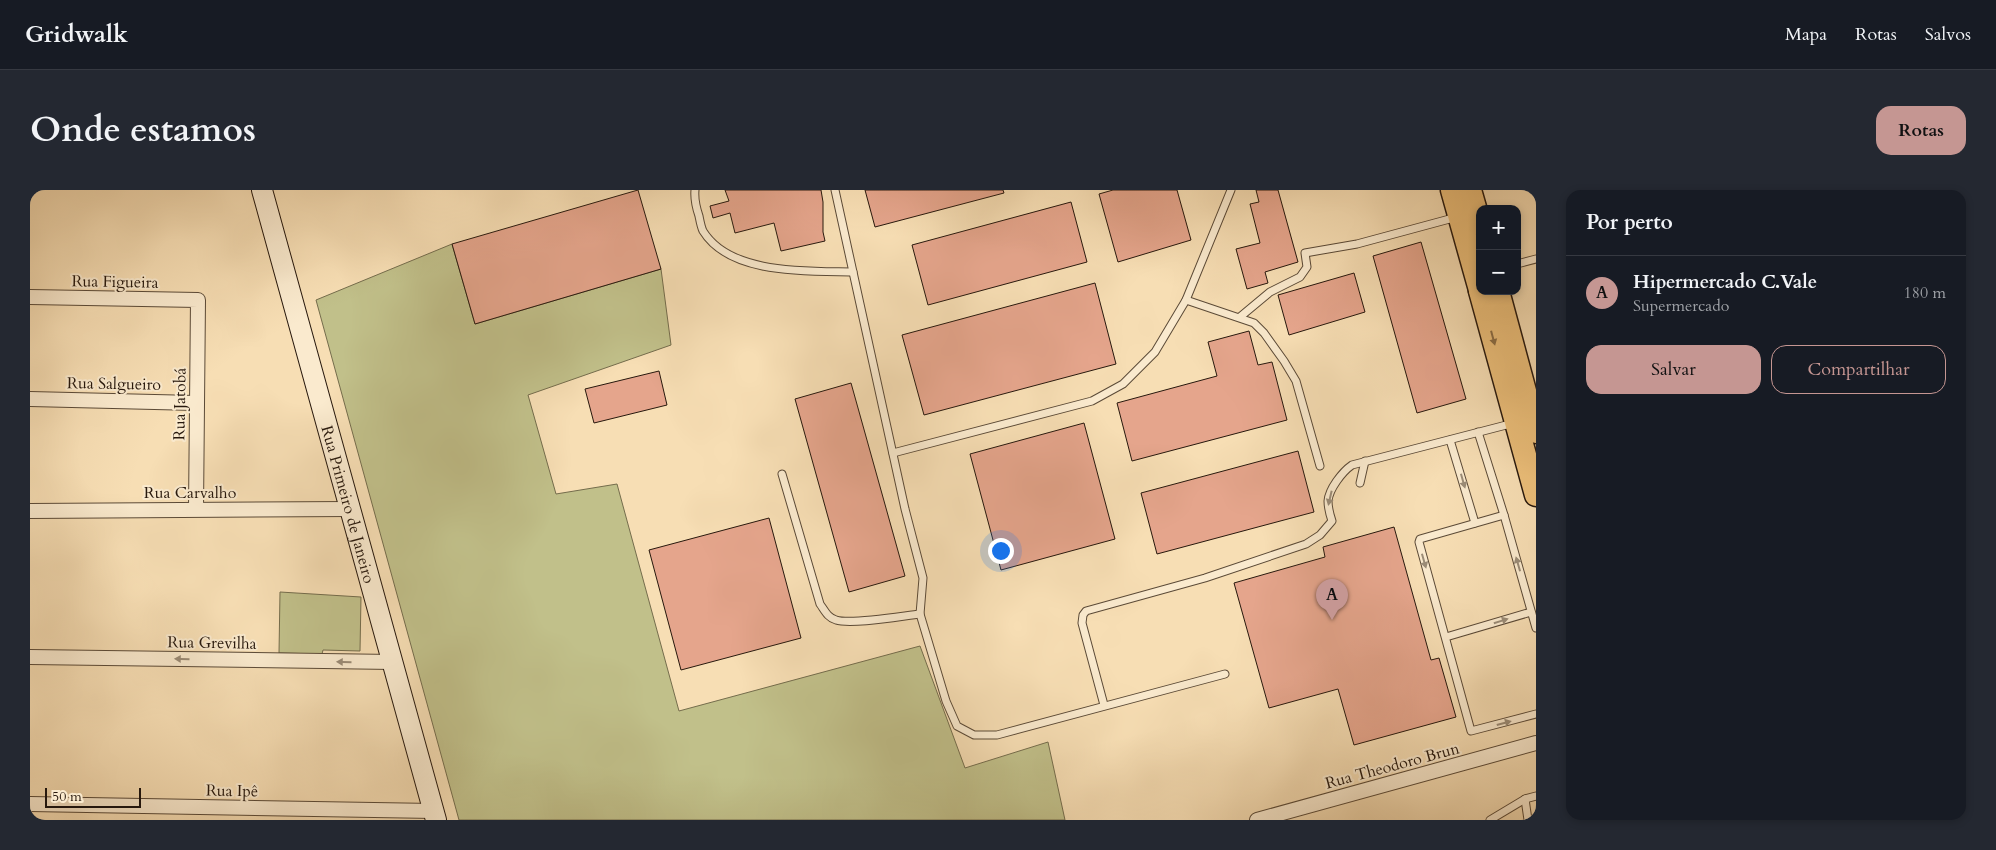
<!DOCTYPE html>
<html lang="pt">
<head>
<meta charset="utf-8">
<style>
	:root { --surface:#171b24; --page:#242831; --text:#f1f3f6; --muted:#9ea1a6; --line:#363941; --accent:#c59692 }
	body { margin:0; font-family:Cardo,serif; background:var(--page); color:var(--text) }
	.controls { position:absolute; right:15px; top:15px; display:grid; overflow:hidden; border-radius:10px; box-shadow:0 2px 8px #0003 }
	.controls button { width:45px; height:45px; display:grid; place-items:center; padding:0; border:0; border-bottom:1px solid var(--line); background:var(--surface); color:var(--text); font:25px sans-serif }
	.scale { position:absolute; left:15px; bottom:12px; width:96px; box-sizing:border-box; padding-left:5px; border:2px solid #27180d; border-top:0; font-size:14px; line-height:18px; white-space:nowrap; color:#27180d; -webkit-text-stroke:4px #faeace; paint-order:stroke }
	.you { position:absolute; left:970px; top:360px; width:18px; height:18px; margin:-12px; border:4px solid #fff; border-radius:50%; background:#1a73e8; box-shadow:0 0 0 8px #1a73e833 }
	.badge { display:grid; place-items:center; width:32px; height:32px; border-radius:50%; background:var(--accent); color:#111; font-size:16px; font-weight:700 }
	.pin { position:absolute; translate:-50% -41px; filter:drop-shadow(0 1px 2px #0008) }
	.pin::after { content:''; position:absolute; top:26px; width:18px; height:15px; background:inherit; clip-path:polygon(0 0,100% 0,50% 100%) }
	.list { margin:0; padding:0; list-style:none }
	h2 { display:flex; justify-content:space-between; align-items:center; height:65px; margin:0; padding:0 20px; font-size:21px }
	h2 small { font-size:16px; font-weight:400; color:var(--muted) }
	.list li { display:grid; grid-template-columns:32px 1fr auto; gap:15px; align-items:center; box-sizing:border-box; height:75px; padding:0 20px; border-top:1px solid var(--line) }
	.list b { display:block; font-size:19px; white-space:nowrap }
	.list p { margin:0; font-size:16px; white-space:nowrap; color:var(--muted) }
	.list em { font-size:16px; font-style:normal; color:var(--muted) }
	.actions { display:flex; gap:10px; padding:15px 20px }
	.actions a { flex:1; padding:11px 0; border:1px solid var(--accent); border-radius:15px; text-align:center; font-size:18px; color:var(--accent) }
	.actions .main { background:var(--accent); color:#111 }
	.map { position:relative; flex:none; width:1506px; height:630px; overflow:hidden; border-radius:15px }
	header { display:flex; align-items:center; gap:30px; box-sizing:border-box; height:70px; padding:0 25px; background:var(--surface); border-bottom:1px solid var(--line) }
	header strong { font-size:24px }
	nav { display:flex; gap:28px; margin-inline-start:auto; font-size:18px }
	.intro { display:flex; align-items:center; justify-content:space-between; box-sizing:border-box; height:120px; padding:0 30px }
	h1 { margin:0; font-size:35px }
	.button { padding:12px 22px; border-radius:15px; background:var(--accent); color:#111; font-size:18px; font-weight:700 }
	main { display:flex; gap:30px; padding:0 30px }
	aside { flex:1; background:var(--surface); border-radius:15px; box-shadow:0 2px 8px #0003 }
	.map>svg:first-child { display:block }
	.green { fill:#c1c08a; stroke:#746c4c }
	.building { fill:#e5a58c; stroke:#27180d }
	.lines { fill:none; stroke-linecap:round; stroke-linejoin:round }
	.lane-casing { stroke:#5b4a37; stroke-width:9 }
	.street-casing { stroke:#5b4a37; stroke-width:16 }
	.secondary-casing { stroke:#27180d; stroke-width:22 }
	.primary-casing { stroke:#27180d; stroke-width:25 }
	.lane { stroke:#faeace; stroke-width:7 }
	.street { stroke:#faeace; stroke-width:14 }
	.secondary { stroke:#faeace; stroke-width:20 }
	.primary { stroke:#ecbf7a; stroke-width:22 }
	.oneway { fill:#8a6c44 }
	.oneway2 { fill:#9b8c77 }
	.labels { text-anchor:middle; stroke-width:4; stroke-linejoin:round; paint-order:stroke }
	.street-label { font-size:16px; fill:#27180d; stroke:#faeace }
</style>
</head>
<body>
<header>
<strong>Gridwalk</strong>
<nav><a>Mapa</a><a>Rotas</a><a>Salvos</a></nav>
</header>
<div class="intro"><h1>Onde estamos</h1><a class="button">Rotas</a></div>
<main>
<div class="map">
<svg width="1506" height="630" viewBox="0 0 1506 630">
	<rect width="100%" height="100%" fill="#f7deb4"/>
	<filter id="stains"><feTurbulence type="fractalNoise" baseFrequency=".004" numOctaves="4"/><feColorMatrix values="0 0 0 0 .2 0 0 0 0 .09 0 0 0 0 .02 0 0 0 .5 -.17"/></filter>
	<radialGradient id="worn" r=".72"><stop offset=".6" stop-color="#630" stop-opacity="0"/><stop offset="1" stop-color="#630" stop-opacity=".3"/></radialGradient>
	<!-- green -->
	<g class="green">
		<path d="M422 54 445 134 631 79 641 155 498 205 526 304 587 294 649 521 890 456 935 578 1018 552 1035 630H429L286 110Z"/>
		<path d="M250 402 331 407 330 461 293 460 292 464 249 463Z"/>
	</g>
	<!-- building -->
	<g class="building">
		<path d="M608 0 631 79 445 134 422 54Z"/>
		<path d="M695 0H791L793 12V42L795 51 751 61 744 33 705 43 700 23 683 28 680 16 699 11Z"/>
		<path d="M835 0H973L974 3 845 37Z"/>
		<path d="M1083 0H1147L1161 50 1088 72 1069 4Z"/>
		<path d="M1226 0H1248L1268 72 1235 82 1238 93 1217 99 1206 59 1230 53 1220 14 1229 12Z"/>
		<path d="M1041 12 1057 72 898 115 882 55Z"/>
		<path d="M1391 52 1436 209 1387 223 1343 66Z"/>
		<path d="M1324 83 1335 122 1259 145 1248 105Z"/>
		<path d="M1065 93 1086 174 894 225 872 145Z"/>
		<path d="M1219 141 1228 175 1242 172 1257 230 1102 271 1087 213 1187 186 1178 152Z"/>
		<path d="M629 181 637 215 564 233 555 199Z"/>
		<path d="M821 193 875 386 819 402 765 209Z"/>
		<path d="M1054 233 1085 349 971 380 940 264Z"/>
		<path d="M1268 261 1284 322 1127 364 1111 303Z"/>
		<path d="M739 328 771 448 651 480 619 360Z"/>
		<path d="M1364 337 1401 470 1409 468 1426 527 1324 555 1308 499 1239 518 1204 393 1295 367 1293 357Z"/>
	</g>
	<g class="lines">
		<!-- lane casing -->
		<g class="lane-casing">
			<g id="lane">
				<path d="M665 0C664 10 666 17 669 26 670 31 671 37 673 41 700 85 778 81 823 82"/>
				<path d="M805 0 875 319 893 388 890 424 916 511 927 536 944 545H967L1195 484"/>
				<path d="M1487 74 1506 69"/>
				<path d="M1156 110 1224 133 1234 143 1254 171 1266 191 1290 276"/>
				<path d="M1210 127 1240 102 1270 87 1277 77 1275 63 1327 54 1427 27"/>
				<path d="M1448 242 1474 325"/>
				<path d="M1420 250 1445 333"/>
				<path d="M863 263 1062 211 1093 194 1125 162 1156 110 1201 0"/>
				<path d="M752 284 790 414C795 421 798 428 806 430 821 435 872 426 890 424"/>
				<path d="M1330 293 1335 271"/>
				<path d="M1506 438 1474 325 1390 349 1389 352 1441 541 1506 524"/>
				<path d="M1416 447 1501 422"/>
				<path d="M1074 515 1052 433 1053 425 1056 421 1175 388 1276 354 1290 345 1302 331C1300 325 1298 318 1298 311 1299 299 1312 282 1322 275L1484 233"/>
				<path d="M1460 630 1495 609"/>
				<path d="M1498 630 1495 609 1506 606"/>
			</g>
		</g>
		<!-- street casing -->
		<g class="street-casing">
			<g id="street">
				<path d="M0 107 168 110 166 319"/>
				<path d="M0 209 166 213"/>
				<path d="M0 321 320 319"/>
				<path d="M0 467 363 472"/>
				<path d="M0 614 404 621"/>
				<path d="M1227 630 1506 553"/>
			</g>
		</g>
		<!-- secondary casing -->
		<g class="secondary-casing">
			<g id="secondary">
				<path id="s1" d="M232 0 406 630"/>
			</g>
		</g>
		<!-- primary casing -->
		<g class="primary-casing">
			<g id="primary">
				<path d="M1422 0 1450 100"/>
				<path d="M1440 0 1450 35"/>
				<path d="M1450 101 1506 305"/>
				<path d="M1468 101 1506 242"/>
			</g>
		</g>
		<!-- lane -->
		<use href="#lane" class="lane"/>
		<!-- street -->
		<use href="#street" class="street"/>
		<!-- secondary -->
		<use href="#secondary" class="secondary"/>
		<!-- primary -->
		<use href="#primary" class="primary"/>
	</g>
	<!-- one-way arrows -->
	<defs><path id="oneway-solid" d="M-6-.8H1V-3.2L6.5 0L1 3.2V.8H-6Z" transform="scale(1.25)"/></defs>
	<use class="oneway" href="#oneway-solid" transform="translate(1463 148) rotate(75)"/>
	<g class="oneway2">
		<use href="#oneway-solid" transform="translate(1433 291) rotate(74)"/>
		<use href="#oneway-solid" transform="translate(1300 308) rotate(103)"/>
		<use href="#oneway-solid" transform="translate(1394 371) rotate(74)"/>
		<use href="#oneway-solid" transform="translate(1488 374) rotate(-106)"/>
		<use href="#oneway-solid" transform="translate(1471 431) rotate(-17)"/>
		<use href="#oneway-solid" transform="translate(152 469) rotate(-179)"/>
		<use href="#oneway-solid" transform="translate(314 472) rotate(-179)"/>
		<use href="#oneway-solid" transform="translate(1474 533) rotate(-15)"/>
	</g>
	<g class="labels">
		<!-- street labels -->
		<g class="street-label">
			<text transform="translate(85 91) rotate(1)" y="6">Rua Figueira</text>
			<text transform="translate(84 193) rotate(1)" y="6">Rua Salgueiro</text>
			<text transform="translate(149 214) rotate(-89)" y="6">Rua Jatobá</text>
			<text x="160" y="308">Rua Carvalho</text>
			<text dy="6" stroke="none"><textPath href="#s1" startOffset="326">Rua Primeiro de Janeiro</textPath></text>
			<text transform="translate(182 452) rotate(1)" y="6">Rua Grevilha</text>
			<text transform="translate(1362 575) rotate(-15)" y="6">Rua Theodoro Brun</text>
			<text transform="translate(202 600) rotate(1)" y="6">Rua Ipê</text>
		</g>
	</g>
	<rect width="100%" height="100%" filter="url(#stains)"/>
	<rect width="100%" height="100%" fill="url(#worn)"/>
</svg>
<div class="controls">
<button>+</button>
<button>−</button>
</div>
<div class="scale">50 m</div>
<div class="you"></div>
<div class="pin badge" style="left:1302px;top:430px">A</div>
</div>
<aside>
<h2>Por perto<small></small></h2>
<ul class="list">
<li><span class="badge">A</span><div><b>Hipermercado C.Vale</b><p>Supermercado</p></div><em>180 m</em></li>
</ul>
<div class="actions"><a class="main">Salvar</a><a>Compartilhar</a></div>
</aside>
</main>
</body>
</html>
